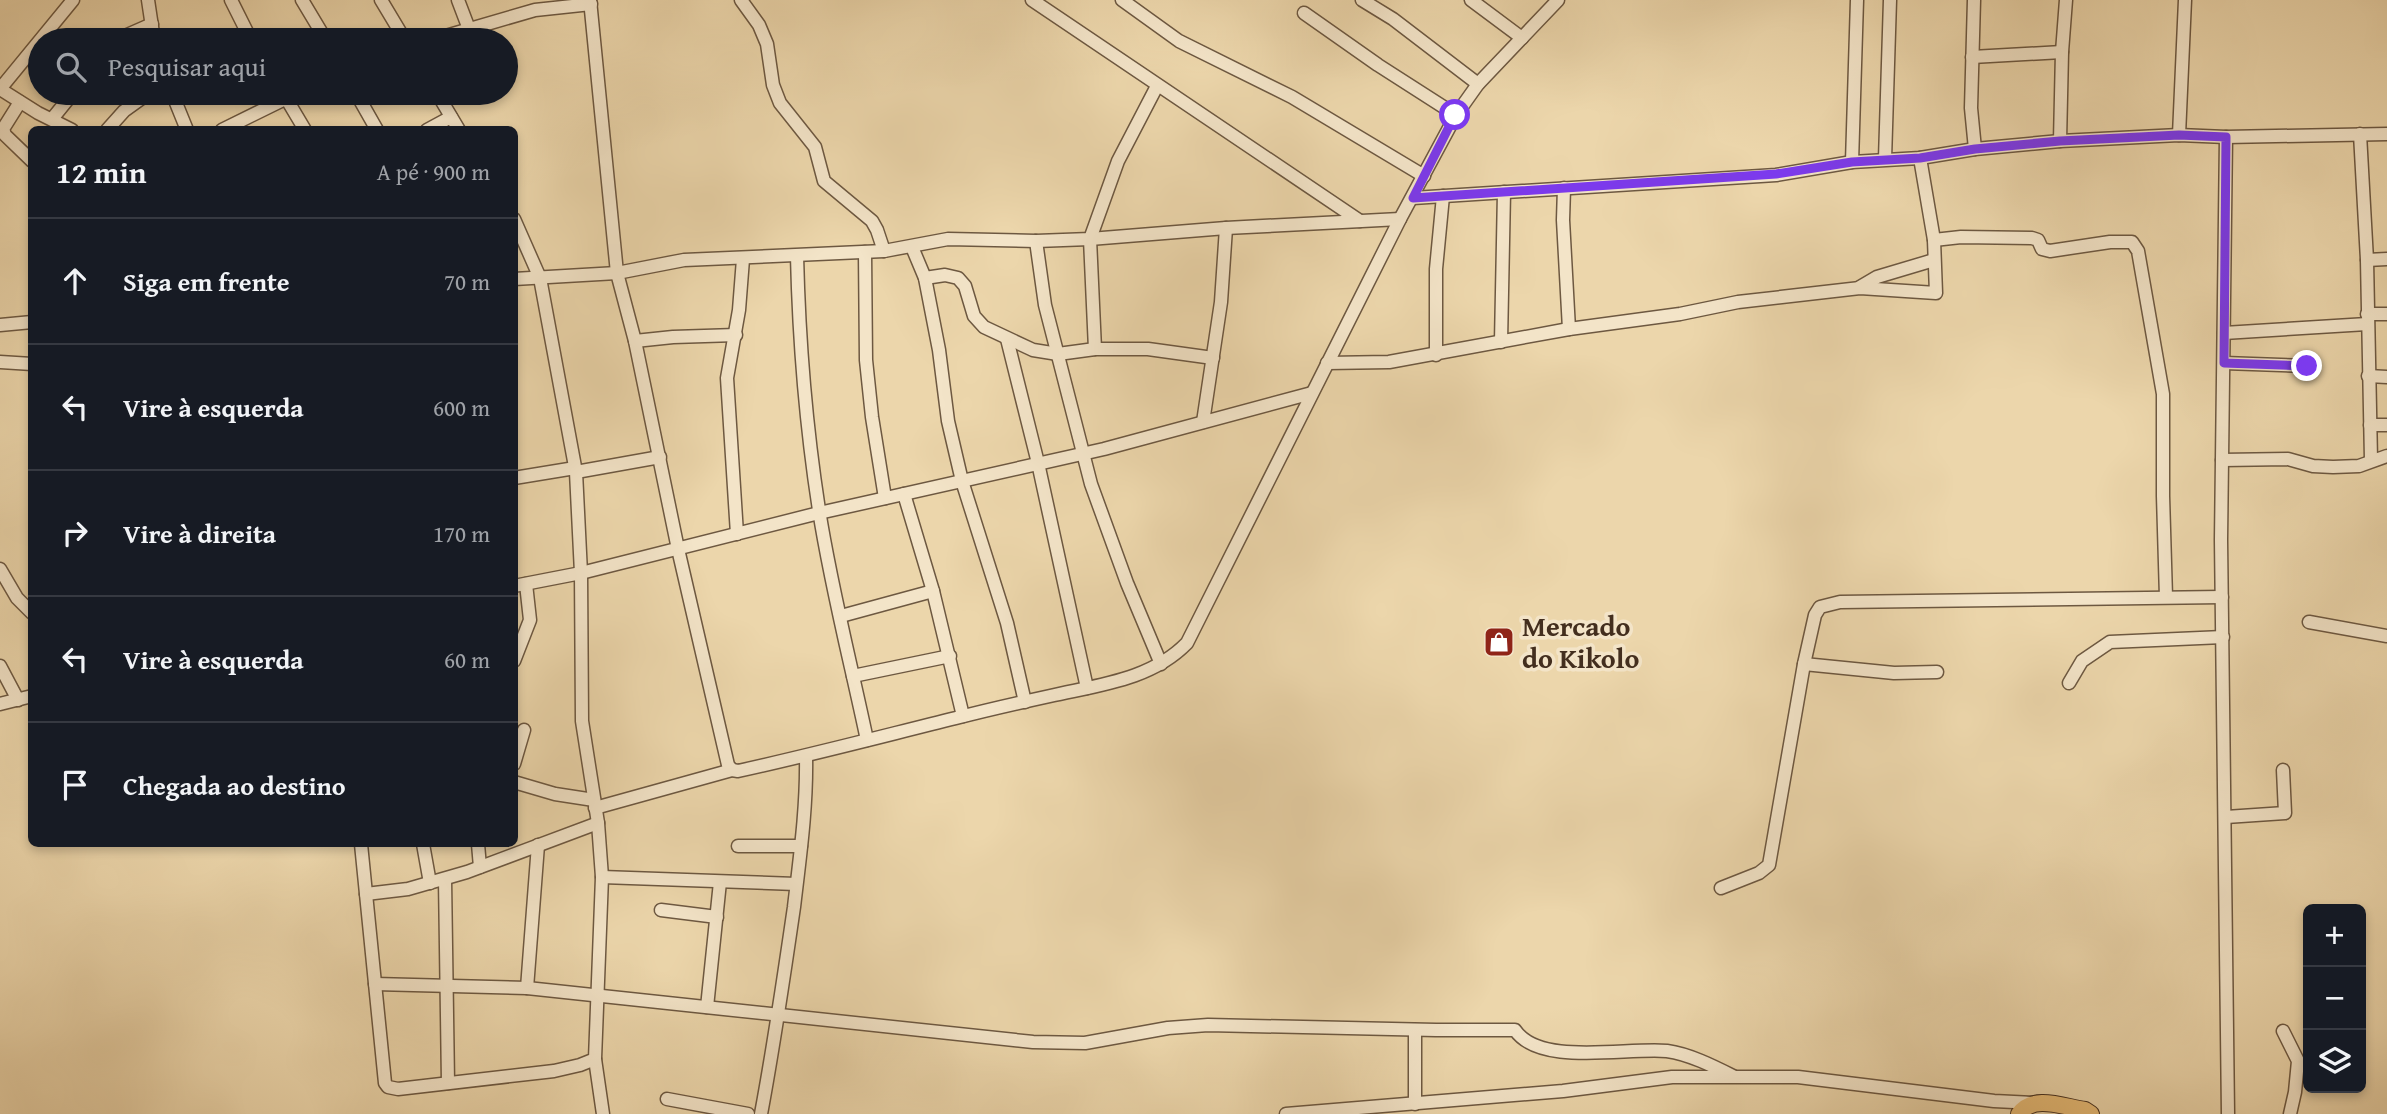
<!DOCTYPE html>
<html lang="pt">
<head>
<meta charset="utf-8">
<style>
	:root { --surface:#171b24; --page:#242831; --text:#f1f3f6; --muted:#9ea1a6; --line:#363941 }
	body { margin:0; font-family:"Gentium Book Plus",serif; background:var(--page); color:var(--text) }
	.controls { position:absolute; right:21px; bottom:21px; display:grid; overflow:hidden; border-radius:10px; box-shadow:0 4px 10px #0003 }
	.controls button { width:63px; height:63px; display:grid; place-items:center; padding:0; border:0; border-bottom:2px solid var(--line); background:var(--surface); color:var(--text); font:35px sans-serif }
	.stop { position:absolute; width:21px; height:21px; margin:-16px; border:5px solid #7c3aed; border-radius:50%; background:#fff }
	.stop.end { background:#7c3aed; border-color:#fff; box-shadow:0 2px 7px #0008 }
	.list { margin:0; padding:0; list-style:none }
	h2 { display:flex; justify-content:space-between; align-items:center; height:91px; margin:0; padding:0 28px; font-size:30px }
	h2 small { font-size:23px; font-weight:400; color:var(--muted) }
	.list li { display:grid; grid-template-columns:46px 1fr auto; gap:21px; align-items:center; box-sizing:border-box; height:126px; padding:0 28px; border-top:2px solid var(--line) }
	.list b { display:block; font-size:26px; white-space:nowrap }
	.list em { font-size:23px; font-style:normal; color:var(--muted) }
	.icon { flex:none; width:38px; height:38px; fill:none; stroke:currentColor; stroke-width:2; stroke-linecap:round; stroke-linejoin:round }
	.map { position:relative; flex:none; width:2387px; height:1114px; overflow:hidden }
	.search { position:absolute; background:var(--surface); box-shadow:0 4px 10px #0003; left:28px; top:28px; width:490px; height:77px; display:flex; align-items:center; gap:18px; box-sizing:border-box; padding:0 24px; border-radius:38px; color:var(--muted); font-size:26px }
	.panel { position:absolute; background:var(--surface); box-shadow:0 4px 10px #0003; left:28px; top:126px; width:490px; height:721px; border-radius:10px }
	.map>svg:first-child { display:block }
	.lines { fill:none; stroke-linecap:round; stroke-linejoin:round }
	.minor-casing { stroke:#6d5841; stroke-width:15 }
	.major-casing { stroke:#432e1e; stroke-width:18 }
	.minor { stroke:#f3e4c8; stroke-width:12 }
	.major { stroke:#e6bb76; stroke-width:16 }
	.route { stroke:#7c3aed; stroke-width:9 }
	.labels { text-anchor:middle; stroke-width:7; stroke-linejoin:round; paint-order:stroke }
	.poi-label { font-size:28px; font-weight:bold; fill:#432e1e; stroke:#f3e4c8; text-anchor:start }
</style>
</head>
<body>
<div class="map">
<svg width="2387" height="1114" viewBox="0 0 2387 1114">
	<rect width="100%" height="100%" fill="#ecd6ab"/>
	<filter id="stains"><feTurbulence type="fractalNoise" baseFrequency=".00286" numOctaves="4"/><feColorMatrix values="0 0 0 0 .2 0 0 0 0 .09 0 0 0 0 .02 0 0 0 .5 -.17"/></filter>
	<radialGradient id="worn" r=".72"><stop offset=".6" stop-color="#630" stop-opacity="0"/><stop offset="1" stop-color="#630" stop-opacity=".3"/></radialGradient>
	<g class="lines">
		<!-- minor casing -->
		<g class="minor-casing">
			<g id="minor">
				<path d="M148 0 154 40"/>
				<path d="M231 0 251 40"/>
				<path d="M302 0 326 40"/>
				<path d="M381 0 405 40"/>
				<path d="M458 0 469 29"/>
				<path d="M590 0 617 273 635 341 678 549 728 765 732 770"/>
				<path d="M741 0 759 25 767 44 773 85 780 103 815 147 824 181 872 221 877 230 884 251"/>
				<path d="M1032 0 1360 221"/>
				<path d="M1122 0 1179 41 1292 97 1424 176"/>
				<path d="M1362 0 1393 19 1478 84"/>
				<path d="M1471 0 1522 38"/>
				<path d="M1974 0 1971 108 1975 149"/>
				<path d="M1304 13 1378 65 1456 115"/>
				<path d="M121 40 127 35 152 24"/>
				<path d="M432 40 535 10 591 4"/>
				<path d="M1972 57 2062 52"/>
				<path d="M0 89 73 0"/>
				<path d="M0 89 38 113 72 130"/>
				<path d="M172 93 187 130"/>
				<path d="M283 93 305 130"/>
				<path d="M356 93 377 130"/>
				<path d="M437 93 459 130"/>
				<path d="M20 102 3 129 5 135 32 161"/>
				<path d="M52 119 73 93"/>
				<path d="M107 130 124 111 149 93"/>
				<path d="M222 130 297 93"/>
				<path d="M427 130 451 117"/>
				<path d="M2360 134 2367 260 2371 460"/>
				<path d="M2179 135 2185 0"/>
				<path d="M2226 137 2221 540 2228 1114"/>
				<path d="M2060 141 2062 52 2066 0"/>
				<path d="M1885 159 1890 0"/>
				<path d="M1852 162 1857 0"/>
				<path d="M1564 188 1563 220 1569 329"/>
				<path d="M1413 198 1776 175 1852 162 1920 158 1975 149 2060 141 2179 135 2226 137 2387 134"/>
				<path d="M1934 240 1961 237 2032 238 2038 240 2042 249 2050 251 2110 242H2132L2138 251 2163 394V496L2166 597"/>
				<path d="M1036 241 1045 305 1091 484 1127 583 1161 664"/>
				<path d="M912 247 925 278 939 350 948 421 962 481 1007 623 1025 702"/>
				<path d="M865 252 866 360 872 417 885 498"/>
				<path d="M797 256C799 341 806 426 819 510 831 587 851 664 867 740"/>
				<path d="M2367 260 2387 259"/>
				<path d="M925 278 945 275 958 278 965 286 974 316 984 327 1033 350 1058 354 1095 349H1148L1213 358"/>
				<path d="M514 279 617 273 684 260 884 251 948 239 1036 241 1090 239 1226 228 1400 219"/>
				<path d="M1860 287 1877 277 1934 260"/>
				<path d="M2367 314H2387"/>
				<path d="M0 325 32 322"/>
				<path d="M2224 333 2367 324"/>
				<path d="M1007 339 1038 463 1087 688"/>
				<path d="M635 341 673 337 736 335"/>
				<path d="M1501 342 1504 192"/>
				<path d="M1095 349 1090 239 1118 161 1157 86"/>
				<path d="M1436 355V269L1443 196"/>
				<path d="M0 362 32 364"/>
				<path d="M1327 363 1389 362 1569 329 1680 314 1738 302 1860 288 1936 293 1934 240 1920 158"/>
				<path d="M2224 363 2307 366"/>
				<path d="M2368 376 2387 377"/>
				<path d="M1203 422 1221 302 1226 228"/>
				<path d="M2370 425H2387"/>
				<path d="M2222 460 2288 459 2313 466 2333 467 2359 466 2387 456"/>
				<path d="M576 472 660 457"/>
				<path d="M514 478 575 468"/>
				<path d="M904 494 933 591 963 716"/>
				<path d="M737 534 727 378 739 310 743 259"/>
				<path d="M0 569 17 598 32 613"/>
				<path d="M514 586 581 573 819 513 1104 449 1312 393"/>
				<path d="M841 616 933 591"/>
				<path d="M2309 622 2387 636"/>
				<path d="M514 661 530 620 526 584"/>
				<path d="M1804 664 1894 673 1937 672"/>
				<path d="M0 666 18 700"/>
				<path d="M853 676 950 656"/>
				<path d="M2069 683 2082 661 2110 642 2223 637"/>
				<path d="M0 704 32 696"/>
				<path d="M514 764 524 730"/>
				<path d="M514 782 555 794 594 800"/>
				<path d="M595 808 732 770 738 771C811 755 883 736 956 718 987 710 1018 703 1050 696 1098 685 1151 680 1187 643L1400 219 1456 115 1478 84 1558 0"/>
				<path d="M2226 817 2285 813 2283 770"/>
				<path d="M361 844 385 1083 388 1087 398 1089 554 1071 580 1065 595 1059 602 877 598 823 582 721 581 573 576 472 540 278 514 219"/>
				<path d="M423 844 430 883"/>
				<path d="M478 844 480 867"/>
				<path d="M738 846H801"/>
				<path d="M602 877 796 884"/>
				<path d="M445 879 448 1083"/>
				<path d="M1721 888 1759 873 1769 865 1804 664 1815 615 1820 607 1840 602 2222 597"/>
				<path d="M366 894 408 889 467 872 598 823"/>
				<path d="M661 910 717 917"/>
				<path d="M375 984 527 988 1033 1042 1085 1043 1168 1028 1208 1025 1436 1030H1515C1540 1067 1627 1047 1667 1051 1689 1054 1713 1066 1733 1076"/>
				<path d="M527 988 538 845"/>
				<path d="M707 1007 720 882"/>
				<path d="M1415 1030V1104"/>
				<path d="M2283 1031 2298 1061 2295 1092 2290 1114"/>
				<path d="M595 1059 603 1114"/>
				<path d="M667 1099 748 1114"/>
				<path d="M761 1114C774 1045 784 976 794 907 800 856 807 807 806 756"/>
				<path d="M1286 1114 1563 1091 1672 1077H1798L1994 1101 2035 1103"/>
			</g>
		</g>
		<!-- major casing -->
		<g class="major-casing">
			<path id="major" d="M2019 1114C2033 1094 2064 1107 2085 1110L2091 1114"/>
		</g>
		<!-- minor -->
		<use href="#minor" class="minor"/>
		<!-- major -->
		<use href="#major" class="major"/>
	</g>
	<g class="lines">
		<!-- route -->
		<path class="route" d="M1455 115 1413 198 1776 174 1852 162 1920 158 1975 149 2060 141 2179 135 2226 137 2224 363 2307 366"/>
	</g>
	<!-- icons -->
	<defs>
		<g id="shop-square" transform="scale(1.575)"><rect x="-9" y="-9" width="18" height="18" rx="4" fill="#8f2418" stroke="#f3e4c8"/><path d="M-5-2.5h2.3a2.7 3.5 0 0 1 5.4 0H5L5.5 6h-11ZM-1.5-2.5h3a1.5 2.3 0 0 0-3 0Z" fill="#fff"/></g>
	</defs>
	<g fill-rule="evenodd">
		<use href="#shop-square" x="1499" y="642"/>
	</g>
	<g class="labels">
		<!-- poi labels -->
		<g class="poi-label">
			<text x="1522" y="636">Mercado<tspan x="1522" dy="32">do Kikolo</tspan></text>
		</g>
	</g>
	<rect width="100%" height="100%" filter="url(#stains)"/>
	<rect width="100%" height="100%" fill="url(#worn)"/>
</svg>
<div class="controls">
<button>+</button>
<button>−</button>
<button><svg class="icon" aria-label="layers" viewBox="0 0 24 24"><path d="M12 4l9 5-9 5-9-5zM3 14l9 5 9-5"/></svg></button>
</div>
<div class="stop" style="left:1455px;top:115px"></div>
<div class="stop end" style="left:2307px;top:366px"></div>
<div class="search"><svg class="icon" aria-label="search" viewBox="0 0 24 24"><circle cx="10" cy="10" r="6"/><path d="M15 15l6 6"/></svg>Pesquisar aqui</div>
<section class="panel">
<h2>12 min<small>A pé · 900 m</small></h2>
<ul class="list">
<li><svg class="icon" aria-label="ahead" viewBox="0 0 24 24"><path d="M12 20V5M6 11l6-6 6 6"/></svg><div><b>Siga em frente</b></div><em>70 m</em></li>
<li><svg class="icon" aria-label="left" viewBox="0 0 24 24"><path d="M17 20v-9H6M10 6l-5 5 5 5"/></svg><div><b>Vire à esquerda</b></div><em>600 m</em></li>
<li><svg class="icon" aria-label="right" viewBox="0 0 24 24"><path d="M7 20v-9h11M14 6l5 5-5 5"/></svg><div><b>Vire à direita</b></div><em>170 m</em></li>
<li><svg class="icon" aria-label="left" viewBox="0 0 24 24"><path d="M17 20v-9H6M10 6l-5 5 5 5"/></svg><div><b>Vire à esquerda</b></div><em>60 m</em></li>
<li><svg class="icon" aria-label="arrive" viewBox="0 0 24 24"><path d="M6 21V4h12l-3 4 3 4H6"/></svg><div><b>Chegada ao destino</b></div></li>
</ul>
</section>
</div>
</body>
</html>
